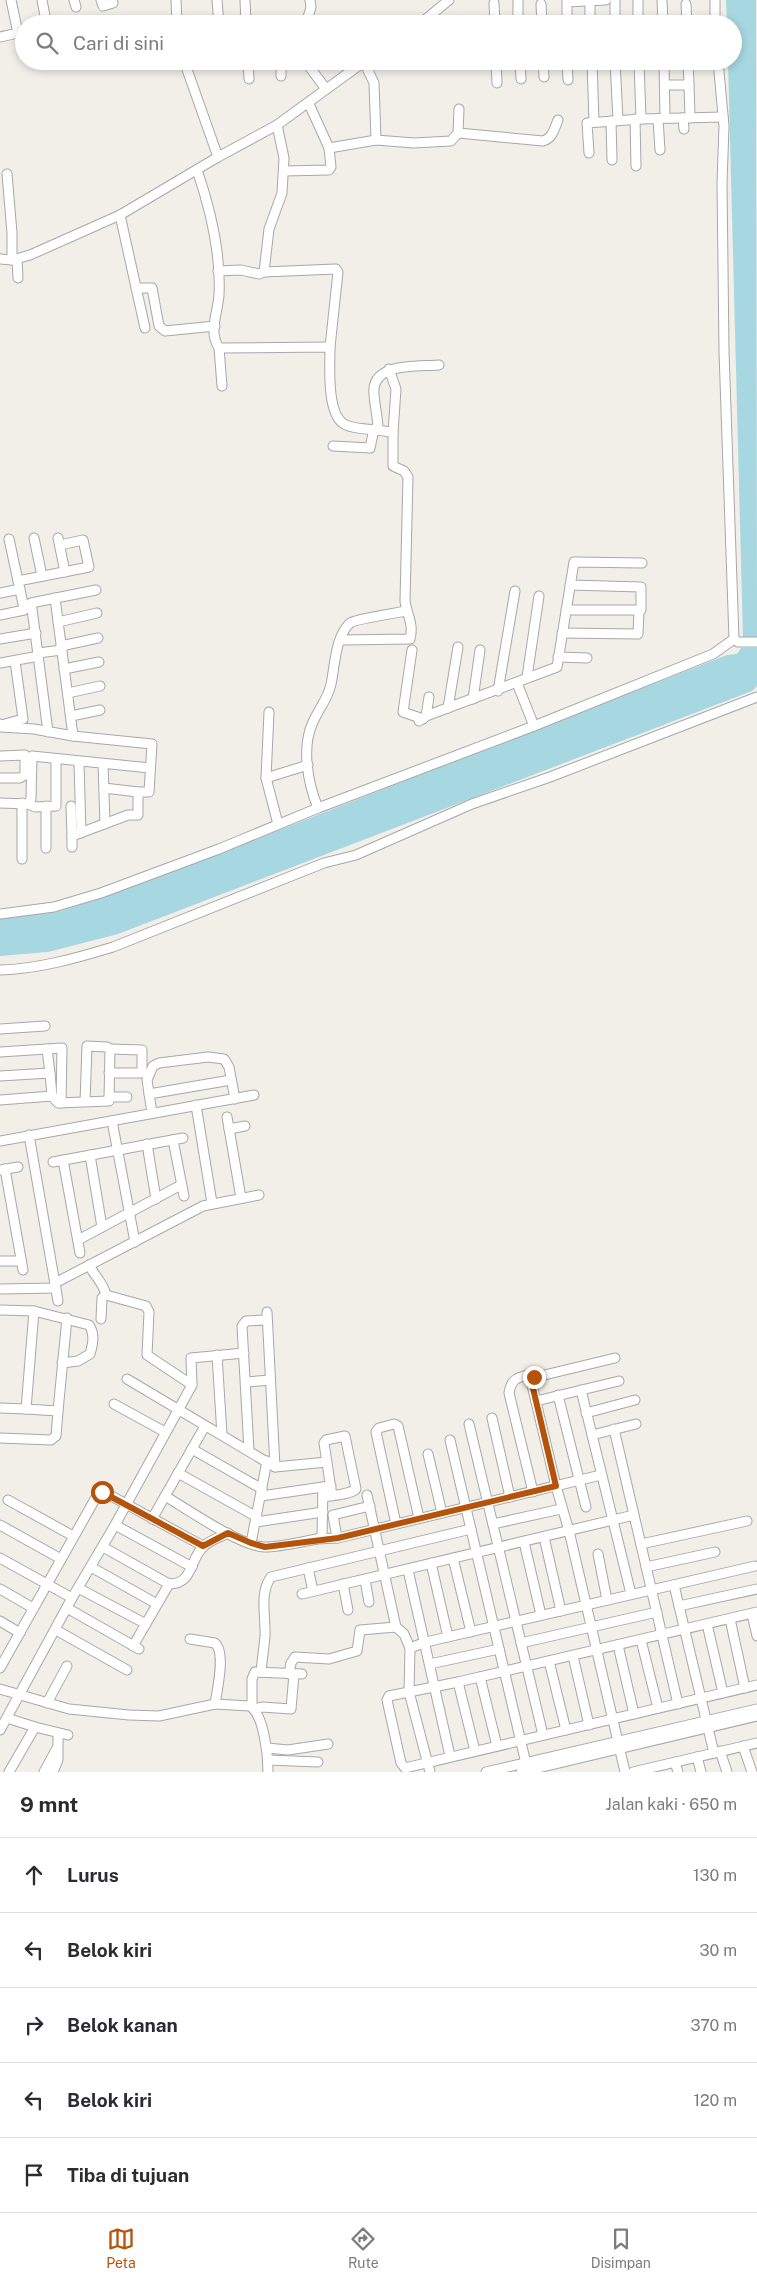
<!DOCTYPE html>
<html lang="id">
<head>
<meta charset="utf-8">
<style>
	:root { --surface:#fff; --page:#f2f2f3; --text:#2b2b33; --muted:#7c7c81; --line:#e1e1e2; --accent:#b45309 }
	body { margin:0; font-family:"Public Sans",sans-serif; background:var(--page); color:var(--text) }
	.stop { position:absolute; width:15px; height:15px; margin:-11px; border:4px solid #b45309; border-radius:50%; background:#fff }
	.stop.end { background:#b45309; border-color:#fff; box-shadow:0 1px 5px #0008 }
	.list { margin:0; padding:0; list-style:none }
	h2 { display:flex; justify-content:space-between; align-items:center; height:65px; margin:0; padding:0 20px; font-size:21px }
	h2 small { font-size:16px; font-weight:400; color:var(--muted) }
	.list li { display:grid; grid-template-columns:32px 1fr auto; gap:15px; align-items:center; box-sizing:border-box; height:75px; padding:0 20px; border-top:1px solid var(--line) }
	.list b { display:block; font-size:19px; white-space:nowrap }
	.list em { font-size:16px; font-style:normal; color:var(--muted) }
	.icon { flex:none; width:28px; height:28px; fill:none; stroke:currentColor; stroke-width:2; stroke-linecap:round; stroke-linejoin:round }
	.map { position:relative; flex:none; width:757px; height:1772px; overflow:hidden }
	.search { position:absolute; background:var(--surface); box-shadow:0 2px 8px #0003; left:15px; right:15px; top:15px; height:55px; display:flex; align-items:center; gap:12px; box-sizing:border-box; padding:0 18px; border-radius:28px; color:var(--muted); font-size:19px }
	.sheet { height:440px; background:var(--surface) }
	nav { display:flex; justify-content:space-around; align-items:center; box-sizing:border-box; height:70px; border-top:1px solid var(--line); background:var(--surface); font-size:14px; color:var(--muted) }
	nav a { display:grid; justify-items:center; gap:2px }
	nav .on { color:var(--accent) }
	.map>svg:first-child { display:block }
	.water { fill:#a7d7e0 }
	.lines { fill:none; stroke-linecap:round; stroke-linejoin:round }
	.minor-casing { stroke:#a8a8a8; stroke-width:11 }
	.minor { stroke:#fff; stroke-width:9 }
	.route { stroke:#b45309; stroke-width:6 }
</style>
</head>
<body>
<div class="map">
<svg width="757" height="1772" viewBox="0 0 757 1772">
	<rect width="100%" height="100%" fill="#f2eee8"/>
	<!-- water -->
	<g class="water">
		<path d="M726 0H756L757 639H743L728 61H733V24H727Z"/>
		<path d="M741 648H757V686L752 691 118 934 48 952 0 956V919L61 911 143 883 727 655 737 654Z"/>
	</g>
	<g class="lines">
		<!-- minor casing -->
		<g class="minor-casing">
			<g id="minor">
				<path d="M11 0 18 33 24 31"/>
				<path d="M42 0 46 21 45 24"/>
				<path d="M74 0 76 7"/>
				<path d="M101 0 103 6 113 3 112 0"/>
				<path d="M176 0 177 24"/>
				<path d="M217 0 219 24"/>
				<path d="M245 0 246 24"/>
				<path d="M518 0V24"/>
				<path d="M638 0V24"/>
				<path d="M662 0 663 24"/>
				<path d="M715 0V24"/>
				<path d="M590 1V24"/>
				<path d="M494 3 495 24"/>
				<path d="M541 4 542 24"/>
				<path d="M686 4 687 24"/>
				<path d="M306 24 311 7 310 0"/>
				<path d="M420 24 449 0"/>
				<path d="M567 24V2L606 0"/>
				<path d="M615 24V0"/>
				<path d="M0 37 18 33"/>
				<path d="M184 61 218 157"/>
				<path d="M248 61 249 79"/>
				<path d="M281 61V76"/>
				<path d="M305 61 326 89"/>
				<path d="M496 61 497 83"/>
				<path d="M520 61 521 79"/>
				<path d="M543 61 544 77"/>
				<path d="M567 61 568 80"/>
				<path d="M592 61 594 122"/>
				<path d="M615 61 618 120"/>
				<path d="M639 61 641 119 723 117"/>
				<path d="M664 61 665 118"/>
				<path d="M718 61 724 126 722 183 724 352 734 639 738 642H757"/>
				<path d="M364 62 374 83 376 140"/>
				<path d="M665 85H689L688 61"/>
				<path d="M689 85 690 118"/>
				<path d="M683 118 684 129"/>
				<path d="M635 119 636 166"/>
				<path d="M658 119 660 150"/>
				<path d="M611 121 612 160"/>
				<path d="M458 133 543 141C553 138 554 129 558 120"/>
				<path d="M329 148 376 140 414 143 451 141 458 133 459 109"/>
				<path d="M589 153 587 123 641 119"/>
				<path d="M197 170C210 208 221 255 219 295 218 312 208 332 219 348L330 347C330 365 326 417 346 425 360 431 378 428 393 433V466L404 471 408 477 405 601C407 615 414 624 410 639L341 640"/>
				<path d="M284 171 329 170 331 167 329 148 309 104"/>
				<path d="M7 174 12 233V260"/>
				<path d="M120 215 145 328"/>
				<path d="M0 259 12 260 30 255 120 215 218 157 277 125 365 61"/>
				<path d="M17 259 18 278"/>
				<path d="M218 271 241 270 259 274 264 272 269 229 282 193 284 158 277 125"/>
				<path d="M264 272 336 269 338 272 330 347"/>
				<path d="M136 288H152L159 326 165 331 215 326"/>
				<path d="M219 348 222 386"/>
				<path d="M389 369 396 389 393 433"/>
				<path d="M378 430C378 418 375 407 374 395 370 362 417 367 439 365"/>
				<path d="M333 446 370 448 374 429"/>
				<path d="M34 538 42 576"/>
				<path d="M58 538 65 572"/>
				<path d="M9 539 23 604 32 609 48 732"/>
				<path d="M18 581 89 567 83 540 60 545"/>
				<path d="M0 593 20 589"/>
				<path d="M55 598 73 736"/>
				<path d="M566 610H639"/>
				<path d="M0 615 24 610 31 603 96 590"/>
				<path d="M58 622 97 613"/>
				<path d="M562 633 638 634 639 610H641V587L570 585"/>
				<path d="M0 639 36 633"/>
				<path d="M61 646 98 638"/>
				<path d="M412 650 403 712 423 719"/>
				<path d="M38 653 62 650"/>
				<path d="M558 657 587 658"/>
				<path d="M0 663 39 656"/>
				<path d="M64 669 99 662"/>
				<path d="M527 677 539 596"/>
				<path d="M517 683 534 726"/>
				<path d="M498 691 515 591"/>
				<path d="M68 693 100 686"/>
				<path d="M473 699 480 650"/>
				<path d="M448 708 458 647"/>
				<path d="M269 712 266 778 278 824"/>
				<path d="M71 716 100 710"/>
				<path d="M426 716 429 697"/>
				<path d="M419 721 426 716 557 667 574 562 642 563"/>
				<path d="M0 724 1 727 34 729 73 736 152 744 149 792H138V815H128L72 836V847"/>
				<path d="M5 724 23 719 15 661"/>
				<path d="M0 756 25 755V775L20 778H0"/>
				<path d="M79 762 81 833"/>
				<path d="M103 764 105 824"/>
				<path d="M266 778 308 765"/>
				<path d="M104 788 138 792"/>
				<path d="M0 803 28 804 35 807 56 806V759"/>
				<path d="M22 803V859"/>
				<path d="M28 804 31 799 32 756 150 768"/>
				<path d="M71 806 72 836"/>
				<path d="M318 808C308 784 301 747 313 722 319 708 328 699 331 684 335 666 335 637 350 623 355 619 397 613 406 611"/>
				<path d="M46 848V806"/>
				<path d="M0 914 54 907 101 893 219 849 318 808 534 726 713 654 734 639"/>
				<path d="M0 970C38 969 77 958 113 947L324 863 356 855 472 804 550 777 757 697"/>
				<path d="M0 1029 45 1026"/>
				<path d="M47 1049 50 1073"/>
				<path d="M0 1052 62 1048 61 1103"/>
				<path d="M109 1073H142V1050L110 1049"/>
				<path d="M0 1076 50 1073 52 1096"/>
				<path d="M149 1094 231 1080"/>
				<path d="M109 1097H127"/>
				<path d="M0 1100 52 1096 58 1103 109 1101 110 1049 107 1047 87 1046 85 1102"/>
				<path d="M196 1105 212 1203"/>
				<path d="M152 1113 147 1080 153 1066 159 1063 208 1057 224 1059 229 1067 235 1099"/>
				<path d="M227 1117 241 1198"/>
				<path d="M112 1121 135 1242"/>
				<path d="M229 1129 245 1126"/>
				<path d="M29 1135 58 1301"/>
				<path d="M173 1140 184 1196"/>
				<path d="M0 1141 254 1095"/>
				<path d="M147 1144 156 1199"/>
				<path d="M90 1155 102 1227"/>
				<path d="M63 1160 80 1253"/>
				<path d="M53 1162 183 1138"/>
				<path d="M5 1169 23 1270"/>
				<path d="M0 1170 18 1167"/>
				<path d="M78 1240 181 1185"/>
				<path d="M0 1261H21"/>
				<path d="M89 1265C95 1277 103 1282 106 1295"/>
				<path d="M55 1283 203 1206 259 1195"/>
				<path d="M0 1289 56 1288"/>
				<path d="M0 1310 34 1311 89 1325C95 1334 93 1344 90 1354L78 1361 62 1363"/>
				<path d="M34 1311 26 1409 58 1411 67 1318"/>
				<path d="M267 1312 275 1467"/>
				<path d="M101 1319 102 1298 106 1295 146 1306 149 1312 147 1355 192 1385"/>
				<path d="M217 1355 222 1435"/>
				<path d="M532 1378V1385L556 1486 569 1531 625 1772"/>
				<path d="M127 1379 275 1467 327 1462"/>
				<path d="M247 1382 270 1380"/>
				<path d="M581 1390 631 1594"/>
				<path d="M558 1395 586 1507"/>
				<path d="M536 1401 619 1381"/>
				<path d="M114 1404 165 1432"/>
				<path d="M0 1408 26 1409"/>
				<path d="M586 1413 635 1400"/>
				<path d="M492 1418 510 1497"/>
				<path d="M469 1424 543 1735"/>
				<path d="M614 1429 678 1704"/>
				<path d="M592 1435 636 1424"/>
				<path d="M0 1438 51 1440 56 1436 58 1411"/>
				<path d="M450 1440 528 1772"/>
				<path d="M192 1449 262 1489"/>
				<path d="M249 1451 242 1326 246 1321 267 1320"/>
				<path d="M428 1454 442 1513"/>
				<path d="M178 1473 257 1517"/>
				<path d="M533 1492 509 1393C511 1381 515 1378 527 1375L532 1378 615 1358"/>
				<path d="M367 1495 396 1627 404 1634 410 1648 409 1692 430 1772"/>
				<path d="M165 1496C187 1509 240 1546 264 1547 281 1547 300 1542 317 1539L322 1537 323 1487 331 1486"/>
				<path d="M261 1496 323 1487"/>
				<path d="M323 1497C333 1495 349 1495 356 1489L345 1436 326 1440 324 1443 332 1496"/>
				<path d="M8 1500 73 1536"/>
				<path d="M152 1519 205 1426"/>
				<path d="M256 1522 323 1512"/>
				<path d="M396 1524 376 1432 379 1428 394 1424 398 1426 419 1518"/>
				<path d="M493 1524 561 1509"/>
				<path d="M0 1525 61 1559"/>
				<path d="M115 1525 192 1567"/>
				<path d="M544 1537 561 1611"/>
				<path d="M337 1538 333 1515 370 1506"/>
				<path d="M317 1539 338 1538 601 1475"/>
				<path d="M524 1542 541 1615"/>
				<path d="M251 1543 267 1461"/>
				<path d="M641 1544 747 1521"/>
				<path d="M103 1547 169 1584C194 1584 189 1559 204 1546 210 1540 221 1537 228 1533"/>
				<path d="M598 1554 607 1600"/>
				<path d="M0 1558 72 1598"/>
				<path d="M453 1558 471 1632"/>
				<path d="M431 1563 448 1637"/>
				<path d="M91 1567 157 1604"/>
				<path d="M646 1567 715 1552"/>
				<path d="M308 1568 313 1591"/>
				<path d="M408 1570 450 1756"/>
				<path d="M365 1580 369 1602"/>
				<path d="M343 1584 348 1610"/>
				<path d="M674 1585 714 1753"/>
				<path d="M78 1588 146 1624"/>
				<path d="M0 1589 33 1608"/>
				<path d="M302 1594 634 1515"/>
				<path d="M679 1606 757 1589"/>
				<path d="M67 1608 139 1649"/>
				<path d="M757 1612 458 1682 389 1696 387 1700 401 1763 405 1768 757 1685"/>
				<path d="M752 1614 757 1636"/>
				<path d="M730 1619 745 1688"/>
				<path d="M0 1621 20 1633"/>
				<path d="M707 1624 723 1693"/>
				<path d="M56 1630 127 1670"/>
				<path d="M190 1639 215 1643C226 1653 217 1690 215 1704"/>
				<path d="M641 1640 658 1708"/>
				<path d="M521 1643 657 1612"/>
				<path d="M618 1645 634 1714"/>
				<path d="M133 1646 169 1584"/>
				<path d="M410 1648 426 1642 755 1566"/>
				<path d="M573 1656 589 1725"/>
				<path d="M549 1661 566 1730"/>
				<path d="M430 1664 499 1649"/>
				<path d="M0 1668 99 1492H104L203 1546"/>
				<path d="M261 1672C262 1660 264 1648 265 1636 266 1618 259 1593 271 1577L471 1529"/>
				<path d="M289 1674 291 1663 295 1657 329 1659 357 1651 360 1630 396 1627"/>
				<path d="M480 1677 497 1746"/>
				<path d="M458 1682 475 1751"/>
				<path d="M0 1689 69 1709 129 1715 159 1716 215 1704 250 1706C264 1715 268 1755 268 1772"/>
				<path d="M47 1703 67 1666"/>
				<path d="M252 1707V1679L255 1672 302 1674"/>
				<path d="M254 1709 262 1707 291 1709 294 1674"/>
				<path d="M7 1718 35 1727 68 1735"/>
				<path d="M0 1730 72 1598 115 1525 192 1385 191 1358 244 1353"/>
				<path d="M743 1746 752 1772"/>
				<path d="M267 1748 288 1750 328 1744"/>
				<path d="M720 1751 727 1772"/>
				<path d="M697 1757 701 1772"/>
				<path d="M268 1760 318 1762"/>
				<path d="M675 1762 678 1772"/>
				<path d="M9 1772 35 1727"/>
				<path d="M44 1772 57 1748"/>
				<path d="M53 1772 58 1760V1734"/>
				<path d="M486 1772 757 1709"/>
				<path d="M521 1772 757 1716"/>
				<path d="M633 1772 757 1743"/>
			</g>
		</g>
		<!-- minor -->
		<use href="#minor" class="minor"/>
	</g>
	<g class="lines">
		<!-- route -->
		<path class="route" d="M102 1492 203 1546 228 1533 251 1543 265 1547 338 1538 556 1486 532 1384V1379L534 1377"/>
	</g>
</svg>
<div class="stop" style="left:102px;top:1492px"></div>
<div class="stop end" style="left:534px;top:1377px"></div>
<div class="search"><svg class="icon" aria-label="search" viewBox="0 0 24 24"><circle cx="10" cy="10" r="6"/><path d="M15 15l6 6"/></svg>Cari di sini</div>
</div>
<section class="sheet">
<h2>9 mnt<small>Jalan kaki · 650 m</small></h2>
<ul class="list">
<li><svg class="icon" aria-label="ahead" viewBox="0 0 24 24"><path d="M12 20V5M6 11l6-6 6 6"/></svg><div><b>Lurus</b></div><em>130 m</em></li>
<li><svg class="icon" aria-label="left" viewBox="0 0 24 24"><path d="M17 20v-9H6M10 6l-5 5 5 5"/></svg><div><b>Belok kiri</b></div><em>30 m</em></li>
<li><svg class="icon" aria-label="right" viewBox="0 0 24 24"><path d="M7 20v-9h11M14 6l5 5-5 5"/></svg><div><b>Belok kanan</b></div><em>370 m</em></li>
<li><svg class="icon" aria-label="left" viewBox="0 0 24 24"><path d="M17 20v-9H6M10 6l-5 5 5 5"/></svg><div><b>Belok kiri</b></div><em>120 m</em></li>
<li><svg class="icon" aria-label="arrive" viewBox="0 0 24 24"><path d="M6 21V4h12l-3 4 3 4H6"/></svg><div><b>Tiba di tujuan</b></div></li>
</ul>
</section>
<nav>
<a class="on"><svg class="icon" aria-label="map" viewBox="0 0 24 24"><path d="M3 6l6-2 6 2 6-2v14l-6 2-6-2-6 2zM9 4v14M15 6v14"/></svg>Peta</a>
<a><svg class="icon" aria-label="directions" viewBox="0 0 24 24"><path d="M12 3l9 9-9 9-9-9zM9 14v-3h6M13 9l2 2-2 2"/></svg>Rute</a>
<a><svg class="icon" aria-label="saved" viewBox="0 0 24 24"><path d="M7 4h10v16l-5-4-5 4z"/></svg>Disimpan</a>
</nav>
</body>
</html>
